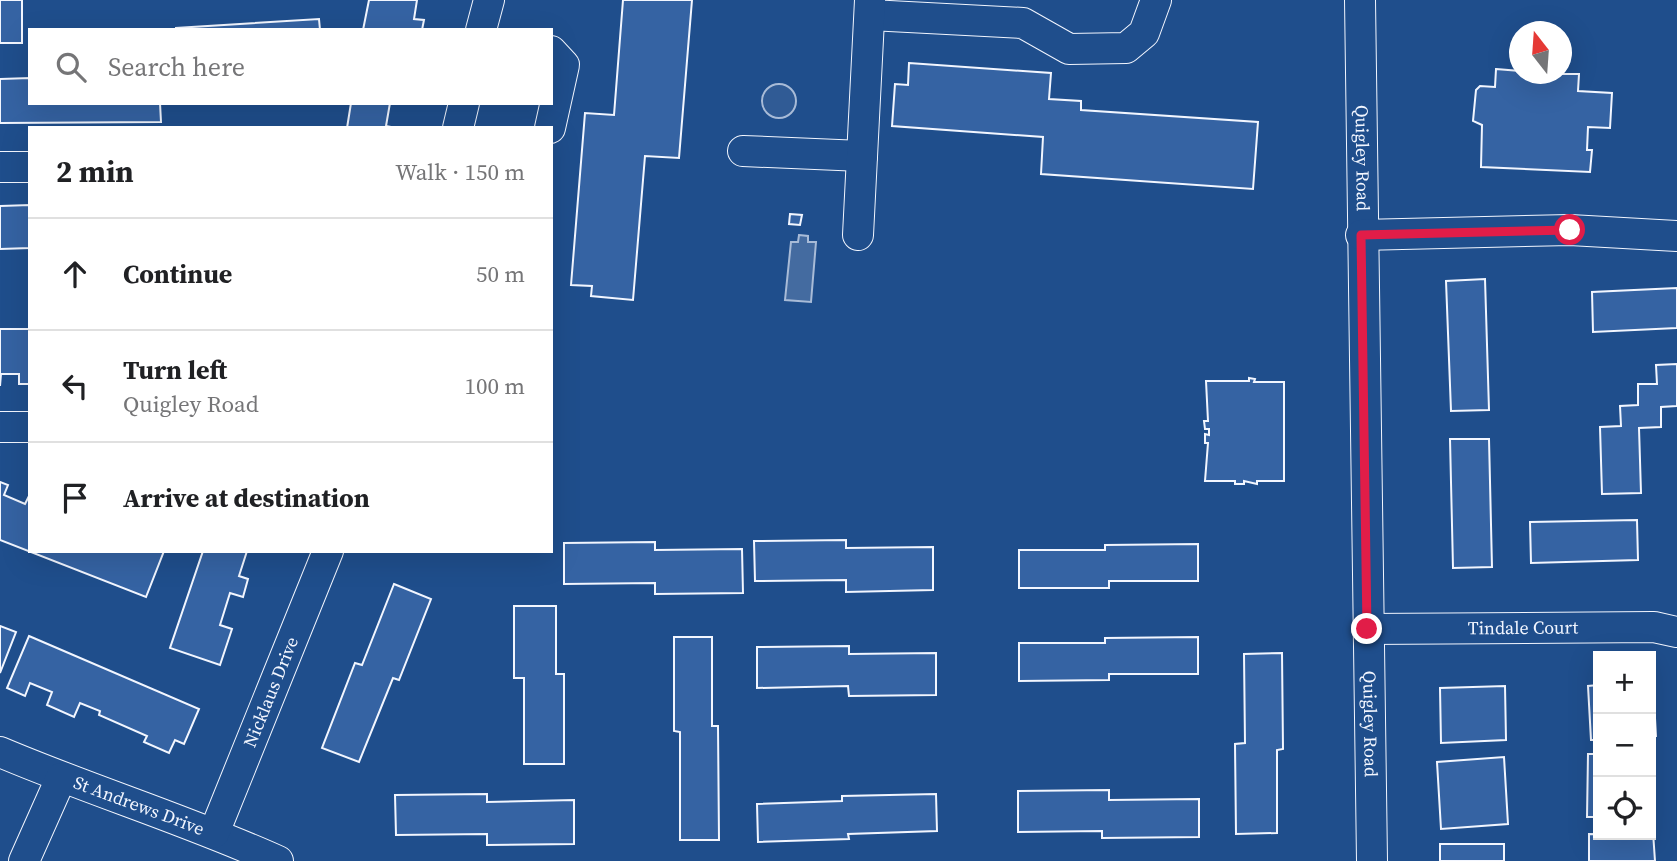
<!DOCTYPE html>
<html lang="en">
<head>
<meta charset="utf-8">
<style>
	:root { --surface:#fff; --page:#f2f2f2; --text:#202124; --muted:#757577; --line:#e0e0e0 }
	body { margin:0; font-family:"Source Serif 4",serif; background:var(--page); color:var(--text) }
	.controls { position:absolute; right:21px; bottom:21px; display:grid; overflow:hidden; border-radius:0px; box-shadow:0 7px 28px #0002 }
	.controls button { width:63px; height:63px; display:grid; place-items:center; padding:0; border:0; border-bottom:2px solid var(--line); background:var(--surface); color:var(--text); font:35px sans-serif }
	.compass { position:absolute; left:1509px; top:21px; width:63px; height:63px; border-radius:50%; background:var(--surface); box-shadow:0 7px 28px #0002; rotate:343deg }
	.stop { position:absolute; width:21px; height:21px; margin:-16px; border:5px solid #e11d48; border-radius:50%; background:#fff }
	.stop.end { background:#e11d48; border-color:#fff; box-shadow:0 2px 7px #0008 }
	.list { margin:0; padding:0; list-style:none }
	h2 { display:flex; justify-content:space-between; align-items:center; height:91px; margin:0; padding:0 28px; font-size:30px }
	h2 small { font-size:23px; font-weight:400; color:var(--muted) }
	.list li { display:grid; grid-template-columns:46px 1fr auto; gap:21px; align-items:center; box-sizing:border-box; height:112px; padding:0 28px; border-top:2px solid var(--line) }
	.list b { display:block; font-size:26px; white-space:nowrap }
	.list p { margin:0; font-size:23px; white-space:nowrap; color:var(--muted) }
	.list em { font-size:23px; font-style:normal; color:var(--muted) }
	.icon { flex:none; width:38px; height:38px; fill:none; stroke:currentColor; stroke-width:2; stroke-linecap:round; stroke-linejoin:round }
	.map { position:relative; flex:none; width:1677px; height:861px; overflow:hidden }
	.search { position:absolute; background:var(--surface); box-shadow:0 7px 28px #0002; left:28px; top:28px; width:525px; height:77px; display:flex; align-items:center; gap:18px; box-sizing:border-box; padding:0 24px; border-radius:0px; color:var(--muted); font-size:26px }
	.panel { position:absolute; background:var(--surface); box-shadow:0 7px 28px #0002; left:28px; top:126px; width:525px; height:427px; border-radius:0px }
	.map>svg:first-child { display:block }
	.green { fill:#305b95; stroke:#a8bbd7; stroke-width:2 }
	.water { fill:#446ba0; stroke:#a8bbd7; stroke-width:2 }
	.building { fill:#3563a3; stroke:#f2f6ff; stroke-width:2 }
	.lines { fill:none; stroke-linecap:round; stroke-linejoin:round }
	.minor-casing { stroke:#f2f6ff; stroke-width:32 }
	.minor { stroke:#1f4e8c; stroke-width:30 }
	.route { stroke:#e11d48; stroke-width:9 }
	.labels { text-anchor:middle; stroke-width:5; stroke-linejoin:round; paint-order:stroke }
	.street-label { font-size:18px; fill:#f2f6ff; stroke:#1f4e8c }
</style>
</head>
<body>
<div class="map">
<svg width="1677" height="861" viewBox="0 0 1677 861">
	<rect width="100%" height="100%" fill="#1f4e8c"/>
	<!-- green -->
	<circle class="green" cx="779" cy="101" r="17"/>
	<!-- water -->
	<path class="water" d="M799 235 808 236V242H816L811 302 785 300 791 242H798Z"/>
	<!-- building -->
	<g class="building">
		<rect x="0" y="0" width="22" height="43"/>
		<path d="M369 0H417L414 19 424 20 422 30H363Z"/>
		<path d="M623 0H692L679 158 645 156 633 300 591 296 592 286 571 285 585 113 614 115Z"/>
		<path d="M319 19 320 30H176V28Z"/>
		<path d="M909 63 1051 73 1049 99 1081 101V110L1258 122 1253 189 1041 174 1043 137 892 126 895 84 908 85Z"/>
		<path d="M1496 69 1520 71V74H1579L1578 91 1612 93 1610 128 1588 127 1587 150H1592L1590 172 1481 167 1482 125 1473 121 1476 90 1480 86 1495 87Z"/>
		<path d="M30 78V103H160L161 122 0 123V79Z"/>
		<path d="M351 103H390L386 126 396 128H347Z"/>
		<path d="M30 205V248L0 249V206Z"/>
		<path d="M790 214 802 215 800 225 789 224Z"/>
		<path d="M1485 279 1489 410 1451 411 1446 281Z"/>
		<path d="M1677 288V328L1593 332 1592 292Z"/>
		<path d="M0 329H30V384H19V374H1L0 386Z"/>
		<path d="M1677 364V406L1661 407V427L1639 428 1641 493 1602 494 1600 427 1621 426 1620 406 1638 405V384H1657L1656 365Z"/>
		<path d="M1249 378 1255 379 1254 382H1284V481H1257V484L1244 481V484H1235V481H1205L1208 443H1205V434L1209 435V429H1205L1204 421H1208L1206 381H1249Z"/>
		<path d="M1450 439H1489L1492 567 1453 568Z"/>
		<path d="M0 482 8 485 4 495 25 504 30 494V551H164L146 597 0 540Z"/>
		<path d="M1637 520 1638 560 1531 563 1530 522Z"/>
		<path d="M846 540V548L933 547V590L846 592V580L755 581 754 541Z"/>
		<path d="M655 542V550L742 549 743 593 655 594V583L564 584V543Z"/>
		<path d="M1198 544V581H1109V588H1019V550H1105V545Z"/>
		<path d="M203 551H247L239 576 248 579 243 597 230 593 220 625 232 629 220 665 170 648Z"/>
		<path d="M394 584 431 599 399 680 393 678 359 762 322 748 355 663 362 665Z"/>
		<path d="M514 606H556V674H564V764H524V678H514Z"/>
		<path d="M0 626 16 632 0 673Z"/>
		<path d="M29 636 199 709 184 744 175 740 169 753 144 742 147 736 99 715 100 711 80 703 74 717 47 705 52 692 30 683 25 696 7 688Z"/>
		<path d="M674 637H712V726H718L719 840H680V732L674 731Z"/>
		<path d="M1198 637V674H1109V680L1019 681V643H1105V638Z"/>
		<path d="M849 646V654L936 653V695L849 696 848 686 757 688V647Z"/>
		<path d="M1282 653 1283 749 1277 750V833L1236 834 1235 744 1245 743 1244 654Z"/>
		<path d="M1653 682 1656 736H1651V683Z"/>
		<path d="M1598 685V740H1591L1588 686Z"/>
		<path d="M1505 686 1506 740 1441 743 1440 688Z"/>
		<path d="M1588 754H1598V817H1587Z"/>
		<path d="M1651 754H1654L1653 818H1651Z"/>
		<path d="M1504 757 1508 824 1441 829 1437 762Z"/>
		<path d="M1109 790V800L1199 799V837L1102 838V831L1018 832V791Z"/>
		<path d="M487 794V802L574 800V844L487 845V834L396 835 395 795Z"/>
		<path d="M936 794 937 831 848 834 849 839 758 842 757 804 842 801V796Z"/>
		<path d="M1651 832H1653L1655 861H1589V834L1651 835Z"/>
		<rect x="1440" y="844" width="64" height="17"/>
	</g>
	<g class="lines">
		<!-- minor casing -->
		<g class="minor-casing">
			<g id="minor">
				<path id="s1" d="M1360 0 1372 861"/>
				<path d="M870 15 1023 23 1069 49 1126 48 1144 33 1156 0"/>
				<path d="M481 30 489 0"/>
				<path d="M458 128 464 103"/>
				<path d="M550 128 564 65 551 51"/>
				<path d="M743 151 862 156"/>
				<path d="M0 167H30"/>
				<path d="M858 235 870 0"/>
				<path d="M1361 235 1570 230 1677 236"/>
				<path d="M0 427H30"/>
				<path id="s2" d="M1367 629 1654 627 1677 632"/>
				<path id="s3" d="M0 752C92 791 187 820 278 861"/>
				<path id="s4" d="M214 833 328 551"/>
				<path d="M24 861 61 778"/>
			</g>
		</g>
		<!-- minor -->
		<use href="#minor" class="minor"/>
	</g>
	<g class="lines">
		<!-- route -->
		<path class="route" d="M1367 629 1361 235 1570 230"/>
	</g>
	<g class="labels">
		<!-- street labels -->
		<g class="street-label">
			<text dy="6" stroke="none"><textPath href="#s1" startOffset="158">Quigley Road</textPath></text>
			<text dy="6" stroke="none"><textPath href="#s2" startOffset="156">Tindale Court</textPath></text>
			<text dy="6" stroke="none"><textPath href="#s4" startOffset="152">Nicklaus Drive</textPath></text>
			<text dy="6" stroke="none"><textPath href="#s1" startOffset="724">Quigley Road</textPath></text>
			<text dy="6" stroke="none"><textPath href="#s3" startOffset="149">St Andrews Drive</textPath></text>
		</g>
	</g>
</svg>
<div class="controls">
<button>+</button>
<button>−</button>
<button><svg class="icon" aria-label="locate" viewBox="0 0 24 24"><circle cx="12" cy="12" r="6"/><path d="M12 2v4M12 18v4M2 12h4M18 12h4"/></svg></button>
</div>
<svg class="compass" viewBox="-18 -18 36 36"><path d="M0-13l5 13h-10z" fill="#e53935"/><path d="M0 13l5-13h-10z" fill="#757577"/></svg>
<div class="stop" style="left:1570px;top:230px"></div>
<div class="stop end" style="left:1367px;top:629px"></div>
<div class="search"><svg class="icon" aria-label="search" viewBox="0 0 24 24"><circle cx="10" cy="10" r="6"/><path d="M15 15l6 6"/></svg>Search here</div>
<section class="panel">
<h2>2 min<small>Walk · 150 m</small></h2>
<ul class="list">
<li><svg class="icon" aria-label="ahead" viewBox="0 0 24 24"><path d="M12 20V5M6 11l6-6 6 6"/></svg><div><b>Continue</b></div><em>50 m</em></li>
<li><svg class="icon" aria-label="left" viewBox="0 0 24 24"><path d="M17 20v-9H6M10 6l-5 5 5 5"/></svg><div><b>Turn left</b><p>Quigley Road</p></div><em>100 m</em></li>
<li><svg class="icon" aria-label="arrive" viewBox="0 0 24 24"><path d="M6 21V4h12l-3 4 3 4H6"/></svg><div><b>Arrive at destination</b></div></li>
</ul>
</section>
</div>
</body>
</html>
